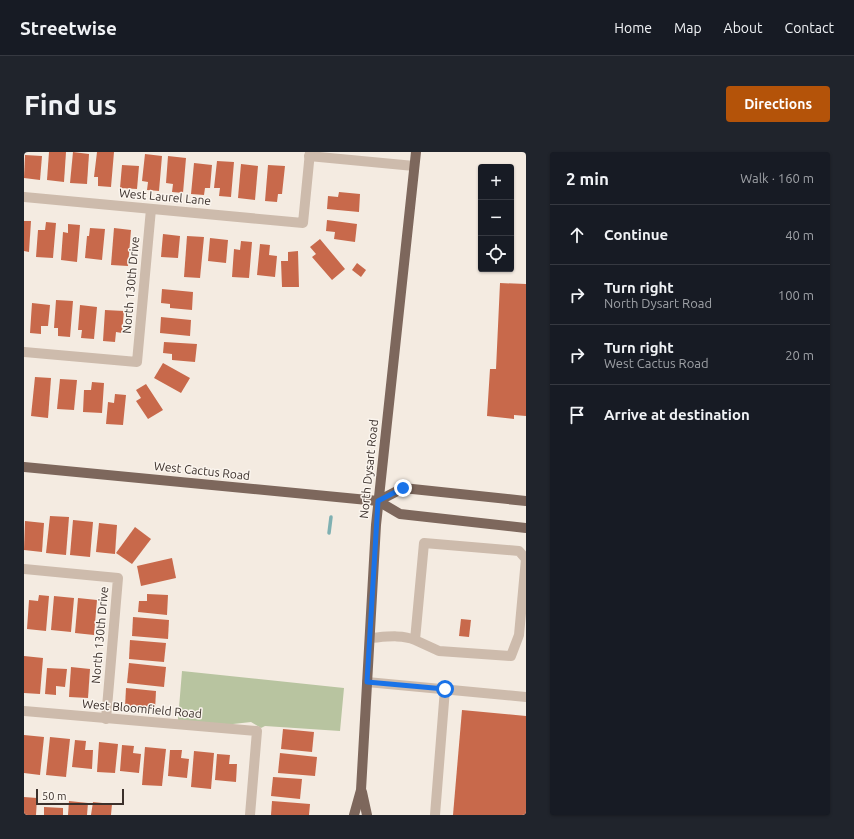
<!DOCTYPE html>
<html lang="en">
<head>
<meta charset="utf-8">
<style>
	:root { --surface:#171b24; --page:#20242c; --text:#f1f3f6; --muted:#9ea1a6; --line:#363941; --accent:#b45309 }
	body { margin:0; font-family:Ubuntu,sans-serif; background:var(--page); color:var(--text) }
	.controls { position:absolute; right:12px; top:12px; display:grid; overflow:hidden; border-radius:4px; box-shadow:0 1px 3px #0004 }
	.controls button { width:36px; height:36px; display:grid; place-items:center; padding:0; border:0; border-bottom:1px solid var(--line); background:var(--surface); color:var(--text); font:20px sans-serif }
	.scale { position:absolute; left:12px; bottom:10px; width:88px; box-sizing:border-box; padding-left:4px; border:2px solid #3b302b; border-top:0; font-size:11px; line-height:14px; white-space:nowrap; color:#3b302b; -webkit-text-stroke:3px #fbf5ee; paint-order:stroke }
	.stop { position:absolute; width:12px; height:12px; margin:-9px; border:3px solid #1a73e8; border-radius:50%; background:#fff }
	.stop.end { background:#1a73e8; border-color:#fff; box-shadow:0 1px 4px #0008 }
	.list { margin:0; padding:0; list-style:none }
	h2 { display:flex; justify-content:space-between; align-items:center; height:52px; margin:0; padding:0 16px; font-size:17px }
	h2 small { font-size:13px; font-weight:400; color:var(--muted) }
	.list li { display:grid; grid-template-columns:26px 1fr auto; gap:12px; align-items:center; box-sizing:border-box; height:60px; padding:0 16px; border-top:1px solid var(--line) }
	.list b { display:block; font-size:15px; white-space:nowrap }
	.list p { margin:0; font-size:13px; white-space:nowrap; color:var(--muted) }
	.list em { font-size:13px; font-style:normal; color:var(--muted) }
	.icon { flex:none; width:22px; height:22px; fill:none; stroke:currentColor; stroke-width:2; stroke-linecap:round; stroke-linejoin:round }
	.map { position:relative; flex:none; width:502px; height:663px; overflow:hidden; border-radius:4px }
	header { display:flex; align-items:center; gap:24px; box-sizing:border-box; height:56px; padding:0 20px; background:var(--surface); border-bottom:1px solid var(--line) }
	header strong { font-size:19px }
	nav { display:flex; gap:22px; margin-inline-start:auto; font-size:14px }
	.intro { display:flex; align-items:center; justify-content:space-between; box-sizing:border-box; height:96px; padding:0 24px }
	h1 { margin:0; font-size:28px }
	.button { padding:10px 18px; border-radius:4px; background:var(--accent); color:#fff; font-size:14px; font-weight:700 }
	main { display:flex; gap:24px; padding:0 24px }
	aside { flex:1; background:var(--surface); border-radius:4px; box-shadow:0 1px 3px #0004 }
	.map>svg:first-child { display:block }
	.green { fill:#b8c4a0 }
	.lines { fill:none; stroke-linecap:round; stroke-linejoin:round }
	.stream { stroke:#7fb0b2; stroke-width:3.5 }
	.building { fill:#c8694b }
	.minor { stroke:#cdbbac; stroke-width:10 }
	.major { stroke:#7d675c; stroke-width:10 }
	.route { stroke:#1a73e8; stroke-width:5 }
	.labels { text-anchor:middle; stroke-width:3; stroke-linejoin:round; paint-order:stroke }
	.street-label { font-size:12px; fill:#3b302b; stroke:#fbf5ee }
</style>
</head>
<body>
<header>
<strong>Streetwise</strong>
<nav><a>Home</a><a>Map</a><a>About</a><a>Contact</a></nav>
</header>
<div class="intro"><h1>Find us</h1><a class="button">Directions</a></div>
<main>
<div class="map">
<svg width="502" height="663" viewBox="0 0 502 663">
	<rect width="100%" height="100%" fill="#f4ebe1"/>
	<!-- green -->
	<path class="green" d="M158 519 320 536 316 579 241 574 237 576 227 570 200 573 154 568Z"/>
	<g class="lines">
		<!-- stream -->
		<path class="stream" d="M305 381 307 365"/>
	</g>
	<!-- building -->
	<g class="building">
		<path d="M25 0H42L40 30 23 28Z"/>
		<path d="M49 0 65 2 63 32 46 31Z"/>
		<path d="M73 0H90L87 35 74 34V25H70Z"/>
		<path d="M121 2 138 4 135 39 123 38 124 30 118 29Z"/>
		<path d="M1 3 18 4 16 28 0 26Z"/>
		<path d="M144 4 162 6 159 41 148 40 149 32 142 31Z"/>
		<path d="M193 9 210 10 207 45 195 44 196 36H190Z"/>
		<path d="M170 11 188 13 186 36H181L180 43 167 42Z"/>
		<path d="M217 12 234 14 231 48 214 46Z"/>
		<path d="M98 13 115 14 113 37 96 36Z"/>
		<path d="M244 13 261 14 258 42H254L253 50 241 49Z"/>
		<path d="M315 40 336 42 335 60 303 57 304 44 314 45Z"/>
		<path d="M303 68 333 72 331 90 310 87 311 80 302 79Z"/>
		<path d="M0 69H7L5 100 0 99Z"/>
		<path d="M22 70 32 71 29 106 12 105 14 78H21Z"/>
		<path d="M44 72 56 73 53 110 37 108 39 80 44 81Z"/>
		<path d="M66 76 81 77 78 108 61 106 63 84H65Z"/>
		<path d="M90 76 107 78 104 114 87 113Z"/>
		<path d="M139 82 156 84 154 106 137 105Z"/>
		<path d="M163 84 180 85 176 126 160 125Z"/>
		<path d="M186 86 204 88 202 111 184 109Z"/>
		<path d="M296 87 321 117 308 128 288 105 292 102 286 95Z"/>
		<path d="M217 89 228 90 225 126 208 125 210 97 216 98Z"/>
		<path d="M236 92 246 93 245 103 253 104 251 125 233 123Z"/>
		<path d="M274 99 275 135H258L257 109H264V100Z"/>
		<path d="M333 111 342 118 337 125 328 118Z"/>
		<path d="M476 131 502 132V264L490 263V267L463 264 466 217H472Z"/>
		<path d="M138 137 169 140 168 158 146 156V152L137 151Z"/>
		<path d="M32 148 49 149 46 185 34 184V176H30Z"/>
		<path d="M8 151 26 153 24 174H17V182L6 181Z"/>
		<path d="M56 153 73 155 70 187 57 186 58 178H54Z"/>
		<path d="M81 158 100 159 98 181 92 180 91 190 79 189Z"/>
		<path d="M137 165 167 168 166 184 136 181Z"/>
		<path d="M140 190 173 192 171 210 148 208V202L139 201Z"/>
		<path d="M139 211 166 226 157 241 130 226Z"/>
		<path d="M11 225 27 226 24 266 7 264Z"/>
		<path d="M36 227 53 228 50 258 33 257Z"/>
		<path d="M68 230 80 231 78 261 59 260 60 238H67Z"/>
		<path d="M122 232 139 258 124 267 112 249 117 246 112 238Z"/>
		<path d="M91 242 102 243 99 273 82 272 84 250 90 251Z"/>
		<path d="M26 364 45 365 42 403 22 401Z"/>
		<path d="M49 368 69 370 66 405 46 403Z"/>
		<path d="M1 369 20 371 18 400 0 398Z"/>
		<path d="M75 371 93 373 91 402 72 400Z"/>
		<path d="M111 375 127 387 108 412 92 401Z"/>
		<path d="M148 406 152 426 117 434 113 414Z"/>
		<path d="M123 442 144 443 143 463 114 460 115 449H123Z"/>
		<path d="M15 443 25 444 22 479 3 477 5 448 14 449Z"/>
		<path d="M30 444 50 446 47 480 27 478Z"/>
		<path d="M54 446 73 448 70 483 51 481Z"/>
		<path d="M109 465 145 468 144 487 108 484Z"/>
		<path d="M437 467 447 468 445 485 435 484Z"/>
		<path d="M106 488 142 491 140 510 105 507Z"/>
		<path d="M0 504 19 506 16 542 0 541Z"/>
		<path d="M105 511 142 515 140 535 103 531Z"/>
		<path d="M47 515 66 517 64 546 45 545Z"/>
		<path d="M23 516 43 517 41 535 32 534V543L21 542Z"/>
		<path d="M102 536 132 539 131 558 101 555Z"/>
		<path d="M438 558 502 564V663H429Z"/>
		<path d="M259 577 290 580 288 600 257 597Z"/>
		<path d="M0 583 20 585 16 623 0 621Z"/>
		<path d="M26 585 46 587 42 625 22 623Z"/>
		<path d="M51 588 62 589 61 598H69L68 617 48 615Z"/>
		<path d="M75 590 94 592 91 621 73 620Z"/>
		<path d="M98 593 110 594 109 601 117 602 115 621 96 619Z"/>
		<path d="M121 595 142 597 138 634 118 633Z"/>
		<path d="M146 598H158L157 606 165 607 163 626 144 624Z"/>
		<path d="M170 599 190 601 187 637 167 635Z"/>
		<path d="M256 601 293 605 291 624 254 621Z"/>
		<path d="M193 602 206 603 205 612H213L212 630 191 628Z"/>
		<path d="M249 625 278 627 276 647 247 644Z"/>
		<path d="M0 645 13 646 12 663H0Z"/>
		<path d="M45 649 64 651 63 663H44Z"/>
		<path d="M248 649 286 652 285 663H247Z"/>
		<path d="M69 650 88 652 87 663H67Z"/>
		<path d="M20 655 39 656V663H20Z"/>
	</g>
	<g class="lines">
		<!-- minor -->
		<g class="minor">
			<path d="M285 4 390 14"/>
			<path d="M0 45 279 71 286 0"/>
			<path d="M0 200 113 210 127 57"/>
			<path d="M0 417 94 426 82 567"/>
			<path d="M346 486C360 485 378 482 391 488L415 499 487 504 495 483 502 407 495 399 400 391 391 488"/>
			<path d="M343 530 502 545"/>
			<path d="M0 559 233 579 226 663"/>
			<path d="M411 663 421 537"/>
		</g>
		<!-- major -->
		<g class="major">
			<path d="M0 315 354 349 376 362 502 376"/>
			<path d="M354 349 379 336 502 349"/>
			<path d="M338 640 343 663"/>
			<path d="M330 663 337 638 352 373 392 0"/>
		</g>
	</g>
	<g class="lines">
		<!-- route -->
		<path class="route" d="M379 336 354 349 343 530 421 537"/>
	</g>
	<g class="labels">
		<!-- street labels -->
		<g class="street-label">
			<text transform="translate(141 45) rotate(5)" y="4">West Laurel Lane</text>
			<text transform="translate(107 133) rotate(-85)" y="4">North 130th Drive</text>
			<text transform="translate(345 317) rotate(-84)" y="4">North Dysart Road</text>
			<text transform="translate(178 319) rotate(6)" y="4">West Cactus Road</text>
			<text transform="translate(76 483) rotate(-85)" y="4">North 130th Drive</text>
			<text transform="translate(118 557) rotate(5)" y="4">West Bloomfield Road</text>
		</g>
	</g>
</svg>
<div class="controls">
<button>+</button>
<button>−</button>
<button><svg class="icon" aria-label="locate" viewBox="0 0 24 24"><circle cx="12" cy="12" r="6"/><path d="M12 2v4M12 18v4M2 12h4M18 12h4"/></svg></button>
</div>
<div class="scale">50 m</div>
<div class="stop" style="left:421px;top:537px"></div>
<div class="stop end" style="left:379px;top:336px"></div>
</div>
<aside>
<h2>2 min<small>Walk · 160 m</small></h2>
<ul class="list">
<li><svg class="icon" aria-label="ahead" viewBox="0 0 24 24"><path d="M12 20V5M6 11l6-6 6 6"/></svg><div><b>Continue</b></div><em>40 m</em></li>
<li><svg class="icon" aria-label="right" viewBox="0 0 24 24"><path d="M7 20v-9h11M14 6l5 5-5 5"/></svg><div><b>Turn right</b><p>North Dysart Road</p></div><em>100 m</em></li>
<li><svg class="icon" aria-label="right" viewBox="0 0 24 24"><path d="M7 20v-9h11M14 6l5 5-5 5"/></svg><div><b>Turn right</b><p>West Cactus Road</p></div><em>20 m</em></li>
<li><svg class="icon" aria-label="arrive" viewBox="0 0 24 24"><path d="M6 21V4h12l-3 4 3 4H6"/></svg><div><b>Arrive at destination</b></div></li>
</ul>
</aside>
</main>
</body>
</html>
